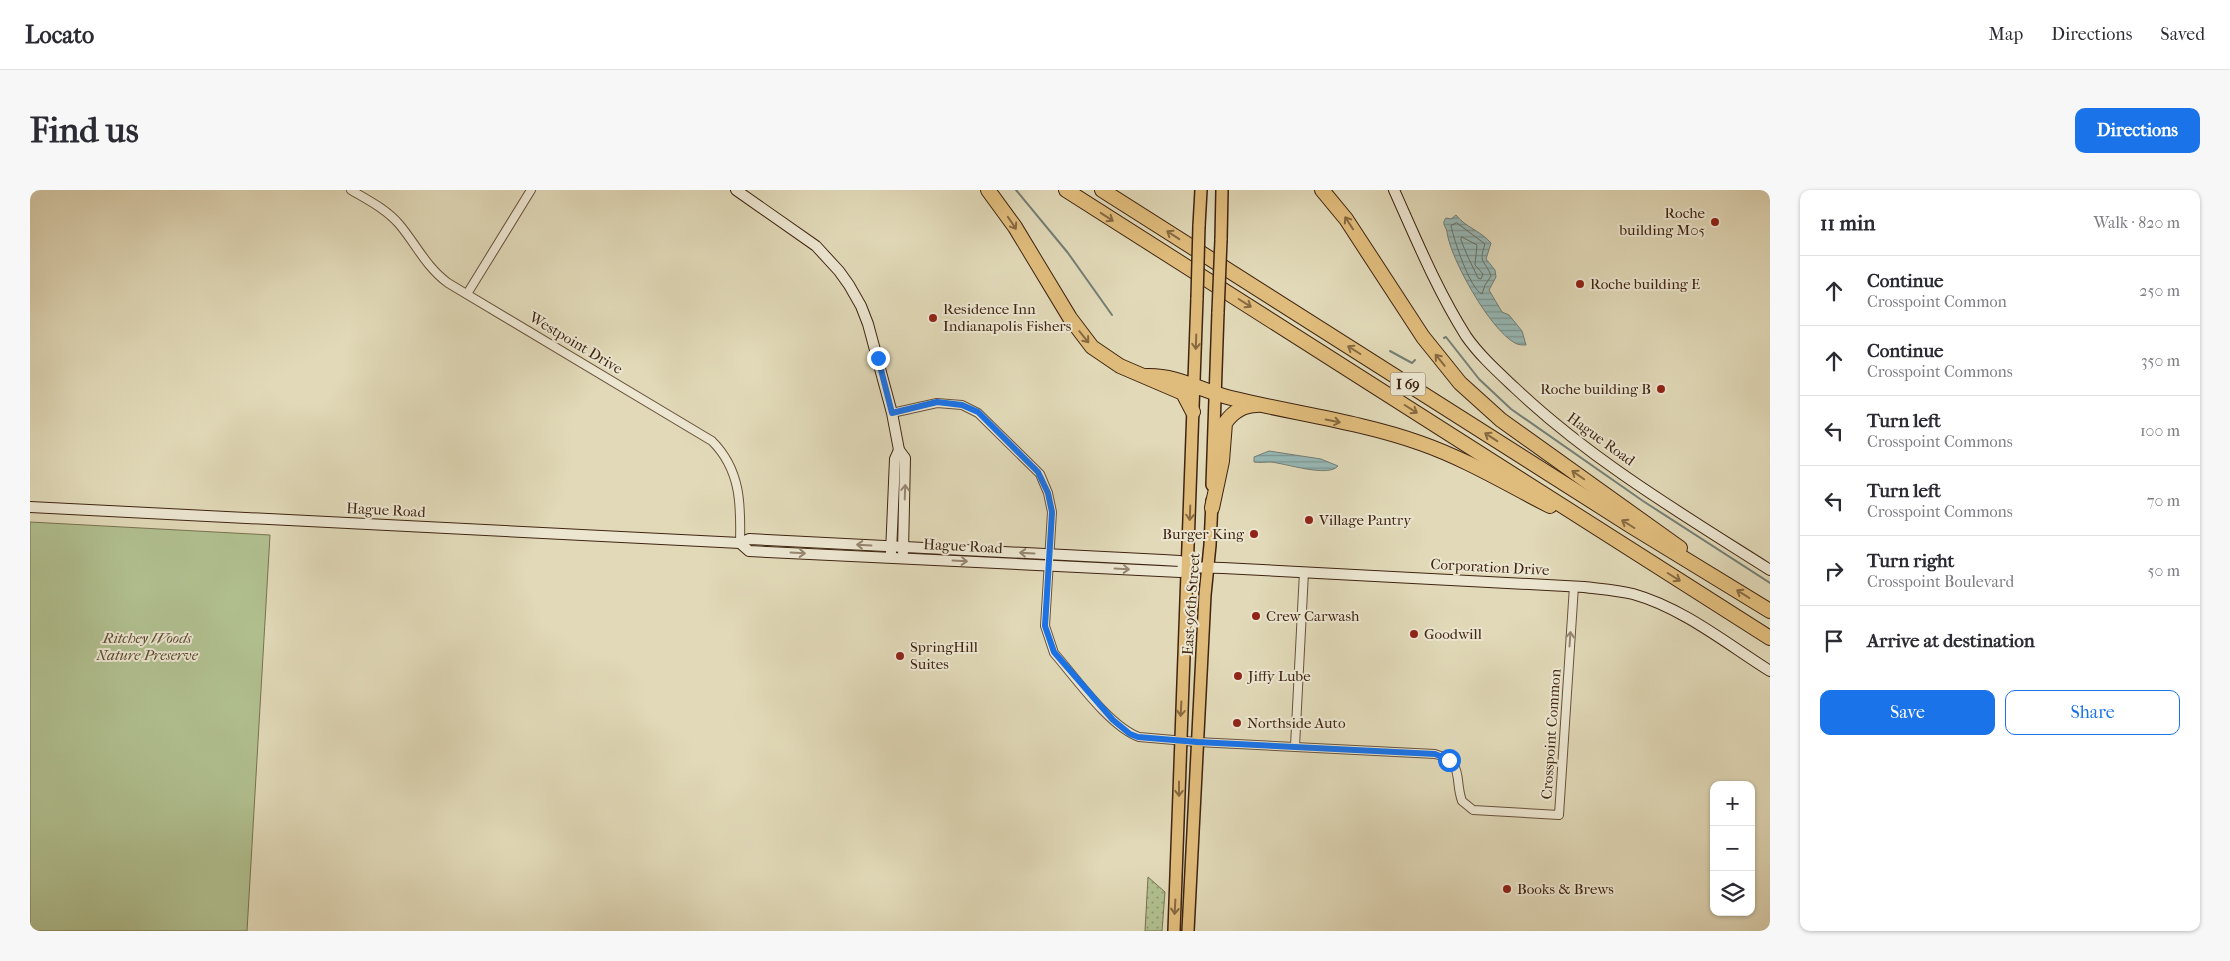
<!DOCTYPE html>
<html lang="en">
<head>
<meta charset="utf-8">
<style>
	:root { --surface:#fff; --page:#f7f7f7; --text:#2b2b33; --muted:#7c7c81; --line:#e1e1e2; --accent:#1a73e8 }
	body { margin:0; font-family:"IM FELL French Canon",serif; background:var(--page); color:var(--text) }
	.controls { position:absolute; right:15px; bottom:15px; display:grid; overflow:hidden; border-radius:10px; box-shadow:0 1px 4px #0004 }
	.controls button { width:45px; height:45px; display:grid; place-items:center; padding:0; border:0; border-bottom:1px solid var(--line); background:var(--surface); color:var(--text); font:25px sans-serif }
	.stop { position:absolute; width:15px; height:15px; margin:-11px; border:4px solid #1a73e8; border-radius:50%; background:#fff }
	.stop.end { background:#1a73e8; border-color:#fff; box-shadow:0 1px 5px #0008 }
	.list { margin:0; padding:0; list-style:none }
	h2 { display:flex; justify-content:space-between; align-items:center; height:65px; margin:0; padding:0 20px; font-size:21px }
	h2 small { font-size:16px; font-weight:400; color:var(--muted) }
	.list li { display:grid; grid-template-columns:32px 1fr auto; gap:15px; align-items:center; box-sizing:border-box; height:70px; padding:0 20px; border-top:1px solid var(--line) }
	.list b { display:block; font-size:19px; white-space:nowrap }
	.list p { margin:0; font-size:16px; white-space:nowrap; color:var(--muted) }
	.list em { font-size:16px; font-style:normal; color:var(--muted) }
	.actions { display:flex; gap:10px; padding:15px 20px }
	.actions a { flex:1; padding:11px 0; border:1px solid var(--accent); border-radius:10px; text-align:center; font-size:18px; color:var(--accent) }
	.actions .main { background:var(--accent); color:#fff }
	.icon { flex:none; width:28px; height:28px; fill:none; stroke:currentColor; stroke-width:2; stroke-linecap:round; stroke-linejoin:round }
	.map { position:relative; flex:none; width:1740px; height:741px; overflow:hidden; border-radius:10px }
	header { display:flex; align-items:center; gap:30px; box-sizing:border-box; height:70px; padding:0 25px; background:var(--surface); border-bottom:1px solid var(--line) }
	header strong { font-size:24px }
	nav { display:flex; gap:28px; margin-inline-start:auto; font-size:18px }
	.intro { display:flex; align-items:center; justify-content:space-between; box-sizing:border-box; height:120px; padding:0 30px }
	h1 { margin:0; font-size:35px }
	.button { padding:12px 22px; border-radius:10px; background:var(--accent); color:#fff; font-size:18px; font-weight:700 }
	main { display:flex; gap:30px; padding:0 30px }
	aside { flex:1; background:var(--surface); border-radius:10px; box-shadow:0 1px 4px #0004 }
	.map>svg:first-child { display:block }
	.grass { fill:url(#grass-dots); stroke:#787250 }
	.park { fill:#b1c090; stroke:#787250 }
	.water { fill:url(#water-rules); stroke:#747e75 }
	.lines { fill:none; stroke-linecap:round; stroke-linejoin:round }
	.shore { stroke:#6b6f64; stroke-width:1 }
	.stream { stroke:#747e75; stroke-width:2 }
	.street-casing { stroke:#68523b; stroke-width:10 }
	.secondary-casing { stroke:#3f2511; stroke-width:12 }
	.primary-casing { stroke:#3f2511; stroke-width:14 }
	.highway-casing { stroke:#3f2511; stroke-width:16 }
	.street { stroke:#ece6d1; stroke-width:8 }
	.secondary { stroke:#ece6d1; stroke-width:10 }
	.primary { stroke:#e0bc7c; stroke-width:11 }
	.highway { stroke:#e0bc7c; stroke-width:14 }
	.primary-bridge-casing { stroke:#3f2511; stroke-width:14; stroke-linecap:butt }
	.primary-bridge { stroke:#e0bc7c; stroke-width:11 }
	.oneway { stroke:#876941 }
	.oneway2 { stroke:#968671 }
	.route { stroke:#1a73e8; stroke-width:6 }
	.poi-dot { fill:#8f2418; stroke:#ece6d1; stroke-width:2 }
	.labels { text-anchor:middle; stroke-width:4; stroke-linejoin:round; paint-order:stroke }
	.shield { fill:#ece6d1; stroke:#735f4b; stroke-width:1 }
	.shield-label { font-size:14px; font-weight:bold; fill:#3f2511 }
	.poi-label { font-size:15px; fill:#3f2511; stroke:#ece6d1; text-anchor:start }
	.street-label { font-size:15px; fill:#3f2511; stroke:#ece6d1 }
	.park-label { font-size:15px; font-style:italic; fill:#5c4c31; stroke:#ece6d1 }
</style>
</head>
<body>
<header>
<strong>Locato</strong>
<nav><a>Map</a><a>Directions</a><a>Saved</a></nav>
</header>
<div class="intro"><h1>Find us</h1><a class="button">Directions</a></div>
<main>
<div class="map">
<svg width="1740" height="741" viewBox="0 0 1740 741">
	<defs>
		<pattern id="grass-dots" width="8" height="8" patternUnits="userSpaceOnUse" patternTransform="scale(1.25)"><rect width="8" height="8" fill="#b1c090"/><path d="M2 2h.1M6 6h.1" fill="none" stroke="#919c74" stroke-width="1.8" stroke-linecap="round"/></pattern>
		<pattern id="water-rules" width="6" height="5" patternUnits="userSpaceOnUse" patternTransform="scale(1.25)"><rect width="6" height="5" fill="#97b9b7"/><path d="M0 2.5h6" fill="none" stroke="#7d9693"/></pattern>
	</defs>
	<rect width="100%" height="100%" fill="#e1d9b8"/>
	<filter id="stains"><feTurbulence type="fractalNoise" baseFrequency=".004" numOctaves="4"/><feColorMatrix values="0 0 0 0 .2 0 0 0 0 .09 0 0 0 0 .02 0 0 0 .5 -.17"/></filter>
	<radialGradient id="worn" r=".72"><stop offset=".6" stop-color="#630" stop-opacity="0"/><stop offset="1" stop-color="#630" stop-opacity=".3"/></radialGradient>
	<!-- grass -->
	<path class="grass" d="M1118 687 1135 702 1132 741H1115Z"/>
	<!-- park -->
	<path class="park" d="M0 332 240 345 217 741H0Z"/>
	<!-- water -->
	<g class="water">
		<path d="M1426 25C1435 37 1451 41 1461 53L1456 69 1465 80 1466 87 1459 100 1472 122 1479 125 1492 141 1496 155C1492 155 1488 155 1485 153 1460 140 1420 68 1417 42 1416 36 1411 34 1416 28L1421 29Z"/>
		<path d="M1239 261 1291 269 1308 276C1298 288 1255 273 1240 272 1235 272 1230 273 1224 272V267Z"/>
	</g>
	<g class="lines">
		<!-- shore -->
		<g class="shore">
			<path d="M1427 33 1455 54C1448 75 1455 69 1461 86L1455 95 1452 104C1440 99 1424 50 1421 36Z"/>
			<path d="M1432 47 1447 55 1445 75 1453 84 1451 89 1448 88C1442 75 1436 64 1431 50Z"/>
		</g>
		<!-- stream -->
		<g class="stream">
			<path d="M986 0 1038 63 1082 125"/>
			<path d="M1414 148 1416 147 1449 189 1481 219 1613 311 1740 393"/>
			<path d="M1360 161 1382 173 1385 170"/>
		</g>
		<!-- street casing -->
		<g class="street-casing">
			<g id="street">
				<path d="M321 0C338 10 356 19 369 34 386 54 396 77 418 93L682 251C711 280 711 315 710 353"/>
				<path d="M437 104 501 0"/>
				<path d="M862 223 907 213 932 215 948 223 1010 284 1018 303 1022 322 1015 436 1024 463C1045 487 1079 536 1109 547L1167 552 1405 564C1435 572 1424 589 1432 611L1443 620 1529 625 1544 396"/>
				<path d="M1265 556 1274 382"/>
			</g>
		</g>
		<!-- secondary casing -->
		<g class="secondary-casing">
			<g id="secondary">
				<path d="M706 0 786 56 809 81 819 95 831 116 838 134 862 223 869 260 875 268 873 362"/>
				<path d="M1364 0C1386 49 1407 100 1436 146 1449 165 1468 182 1485 198 1561 270 1652 324 1740 380"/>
				<path d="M0 317 710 353 719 349 1133 370 1150 371 1154 377"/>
				<path d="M710 353 719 361 1150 382 1154 377 1193 378 1554 397C1570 399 1587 400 1603 404 1653 418 1697 454 1740 481"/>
				<path d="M861 363 865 269 869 260"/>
			</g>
		</g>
		<!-- primary casing -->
		<g class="primary-casing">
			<g id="primary">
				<path d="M1169 36 1171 0"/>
				<path d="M1191 50 1192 0"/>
				<path d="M1182 295 1188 122"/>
				<path d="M1144 741 1167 108"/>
				<path d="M1158 741 1175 405 1180 355 1182 311"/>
			</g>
		</g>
		<!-- highway casing -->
		<g class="highway-casing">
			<g id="highway">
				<path d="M958 0 985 37 1040 128 1062 157 1090 176 1153 203 1163 222"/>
				<path d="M1036 0 1740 448"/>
				<path d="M1072 0 1601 336 1740 421"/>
				<path d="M1292 0 1316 29 1393 147 1430 193 1471 230 1650 358"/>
				<path d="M1117 186C1147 185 1172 201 1201 208 1262 223 1331 232 1390 253 1436 269 1477 294 1520 316"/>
				<path d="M1182 318 1192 271 1195 233C1202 223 1213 215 1227 215"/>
			</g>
		</g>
		<!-- street -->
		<use href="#street" class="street"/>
		<!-- secondary -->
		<use href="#secondary" class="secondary"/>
		<!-- primary -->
		<use href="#primary" class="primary"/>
		<!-- highway -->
		<use href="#highway" class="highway"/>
		<!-- primary-bridge casing -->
		<g class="primary-bridge-casing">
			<g id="primary-bridge">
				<path d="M1167 108 1169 36"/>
				<path d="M1188 122 1191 50"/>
			</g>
		</g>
		<!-- primary-bridge -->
		<use href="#primary-bridge" class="primary-bridge"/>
	</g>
	<!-- one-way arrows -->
	<defs><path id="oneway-shaft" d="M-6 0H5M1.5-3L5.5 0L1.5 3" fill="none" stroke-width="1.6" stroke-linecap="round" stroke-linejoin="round" transform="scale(1.25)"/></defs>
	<g class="oneway">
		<use href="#oneway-shaft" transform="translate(1077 27) rotate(33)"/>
		<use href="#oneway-shaft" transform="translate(982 33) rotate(56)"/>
		<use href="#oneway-shaft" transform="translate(1319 33) rotate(-123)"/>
		<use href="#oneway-shaft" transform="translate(1143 45) rotate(-147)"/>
		<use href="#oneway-shaft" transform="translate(1215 113) rotate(32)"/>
		<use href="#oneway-shaft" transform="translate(1054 147) rotate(51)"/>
		<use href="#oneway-shaft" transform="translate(1166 152) rotate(92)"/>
		<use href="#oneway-shaft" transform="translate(1324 160) rotate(-148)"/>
		<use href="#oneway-shaft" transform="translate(1410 170) rotate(-129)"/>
		<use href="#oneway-shaft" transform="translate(1381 219) rotate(32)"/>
		<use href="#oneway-shaft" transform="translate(1303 231) rotate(12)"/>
		<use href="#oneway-shaft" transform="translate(1461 247) rotate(-147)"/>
		<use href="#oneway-shaft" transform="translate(1548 285) rotate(-145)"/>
		<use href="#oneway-shaft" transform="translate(1160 323) rotate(92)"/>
		<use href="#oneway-shaft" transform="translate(1598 334) rotate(-148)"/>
		<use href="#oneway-shaft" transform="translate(1644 387) rotate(32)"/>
		<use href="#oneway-shaft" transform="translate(1713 404) rotate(-148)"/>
		<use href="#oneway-shaft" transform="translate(1151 519) rotate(93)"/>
		<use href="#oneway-shaft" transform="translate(1149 599) rotate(90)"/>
		<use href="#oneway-shaft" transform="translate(1145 717) rotate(93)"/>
	</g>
	<g class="oneway2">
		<use href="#oneway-shaft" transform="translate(875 302) rotate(-88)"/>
		<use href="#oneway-shaft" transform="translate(834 355) rotate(-177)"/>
		<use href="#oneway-shaft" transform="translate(768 363) rotate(3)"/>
		<use href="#oneway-shaft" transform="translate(997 363) rotate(-177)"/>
		<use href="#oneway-shaft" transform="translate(930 371) rotate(3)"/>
		<use href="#oneway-shaft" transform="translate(1092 379) rotate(3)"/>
		<use href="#oneway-shaft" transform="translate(1540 449) rotate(-86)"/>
	</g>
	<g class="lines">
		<!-- route -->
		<path class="route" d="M848 168 862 223 907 212 932 215 948 222 1008 282 1018 303 1022 322 1015 436 1024 462 1083 530 1100 544 1108 547 1167 552 1405 564 1419 570"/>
	</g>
	<!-- markers -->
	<g class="poi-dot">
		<circle cx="1685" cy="32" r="5"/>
		<circle cx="1550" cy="94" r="5"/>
		<circle cx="903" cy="128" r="5"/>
		<circle cx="1631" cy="199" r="5"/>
		<circle cx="1279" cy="330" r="5"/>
		<circle cx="1224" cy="344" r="5"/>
		<circle cx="1226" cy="426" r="5"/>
		<circle cx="1384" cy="444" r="5"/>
		<circle cx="870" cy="466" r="5"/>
		<circle cx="1208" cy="486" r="5"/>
		<circle cx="1207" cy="533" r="5"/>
		<circle cx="1477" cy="699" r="5"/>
	</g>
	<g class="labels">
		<!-- shield labels -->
		<rect class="shield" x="1360.5" y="182.5" width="35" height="23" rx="4"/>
		<g class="shield-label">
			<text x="1378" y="199">I 69</text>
		</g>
		<!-- poi labels -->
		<g class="poi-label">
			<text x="1675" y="28" text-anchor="end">Roche<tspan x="1675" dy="17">building M05</tspan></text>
			<text x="1560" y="99">Roche building E</text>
			<text x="913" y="124">Residence Inn<tspan x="913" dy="17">Indianapolis Fishers</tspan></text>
			<text x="1621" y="204" text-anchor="end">Roche building B</text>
			<text x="1289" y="335">Village Pantry</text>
			<text x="1214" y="349" text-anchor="end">Burger King</text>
			<text x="1236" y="431">Crew Carwash</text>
			<text x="1394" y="449">Goodwill</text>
			<text x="880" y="462">SpringHill<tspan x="880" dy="17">Suites</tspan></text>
			<text x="1218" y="491">Jiffy Lube</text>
			<text x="1217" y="538">Northside Auto</text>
			<text x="1487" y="704">Books &amp; Brews</text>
		</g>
		<!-- street labels -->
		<g class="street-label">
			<text transform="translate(546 153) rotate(31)" y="5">Westpoint Drive</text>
			<text transform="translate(1571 249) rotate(36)" y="5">Hague Road</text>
			<text transform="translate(356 320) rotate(3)" y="5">Hague Road</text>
			<text transform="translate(933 356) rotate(3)" y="5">Hague Road</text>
			<text transform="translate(1460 377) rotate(3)" y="5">Corporation Drive</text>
			<text transform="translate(1161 414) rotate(-86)" y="5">East 96th Street</text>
			<text transform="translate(1521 544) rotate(-86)" y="5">Crosspoint Common</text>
		</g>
		<!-- park labels -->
		<g class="park-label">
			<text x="117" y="453">Ritchey Woods<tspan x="117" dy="17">Nature Preserve</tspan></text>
		</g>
	</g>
	<rect width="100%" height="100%" filter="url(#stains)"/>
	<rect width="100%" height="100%" fill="url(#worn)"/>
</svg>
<div class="controls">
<button>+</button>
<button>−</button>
<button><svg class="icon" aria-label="layers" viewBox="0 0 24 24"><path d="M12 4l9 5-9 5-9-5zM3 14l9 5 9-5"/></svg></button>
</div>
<div class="stop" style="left:1419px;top:570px"></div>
<div class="stop end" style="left:848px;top:168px"></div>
</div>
<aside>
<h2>11 min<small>Walk · 820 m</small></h2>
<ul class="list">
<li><svg class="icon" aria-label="ahead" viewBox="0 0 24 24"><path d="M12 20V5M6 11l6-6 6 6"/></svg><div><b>Continue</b><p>Crosspoint Common</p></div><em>250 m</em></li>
<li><svg class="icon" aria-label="ahead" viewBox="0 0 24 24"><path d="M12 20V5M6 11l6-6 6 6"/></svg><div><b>Continue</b><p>Crosspoint Commons</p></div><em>350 m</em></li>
<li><svg class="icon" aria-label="left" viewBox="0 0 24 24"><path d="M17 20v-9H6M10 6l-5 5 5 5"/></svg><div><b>Turn left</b><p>Crosspoint Commons</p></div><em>100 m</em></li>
<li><svg class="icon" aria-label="left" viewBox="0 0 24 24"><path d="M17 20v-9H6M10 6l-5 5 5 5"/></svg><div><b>Turn left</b><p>Crosspoint Commons</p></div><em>70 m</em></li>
<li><svg class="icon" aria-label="right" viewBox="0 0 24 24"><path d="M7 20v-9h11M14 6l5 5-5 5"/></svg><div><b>Turn right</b><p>Crosspoint Boulevard</p></div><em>50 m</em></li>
<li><svg class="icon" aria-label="arrive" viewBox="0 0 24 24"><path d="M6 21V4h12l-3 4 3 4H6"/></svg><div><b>Arrive at destination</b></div></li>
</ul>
<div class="actions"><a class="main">Save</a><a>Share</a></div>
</aside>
</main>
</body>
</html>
